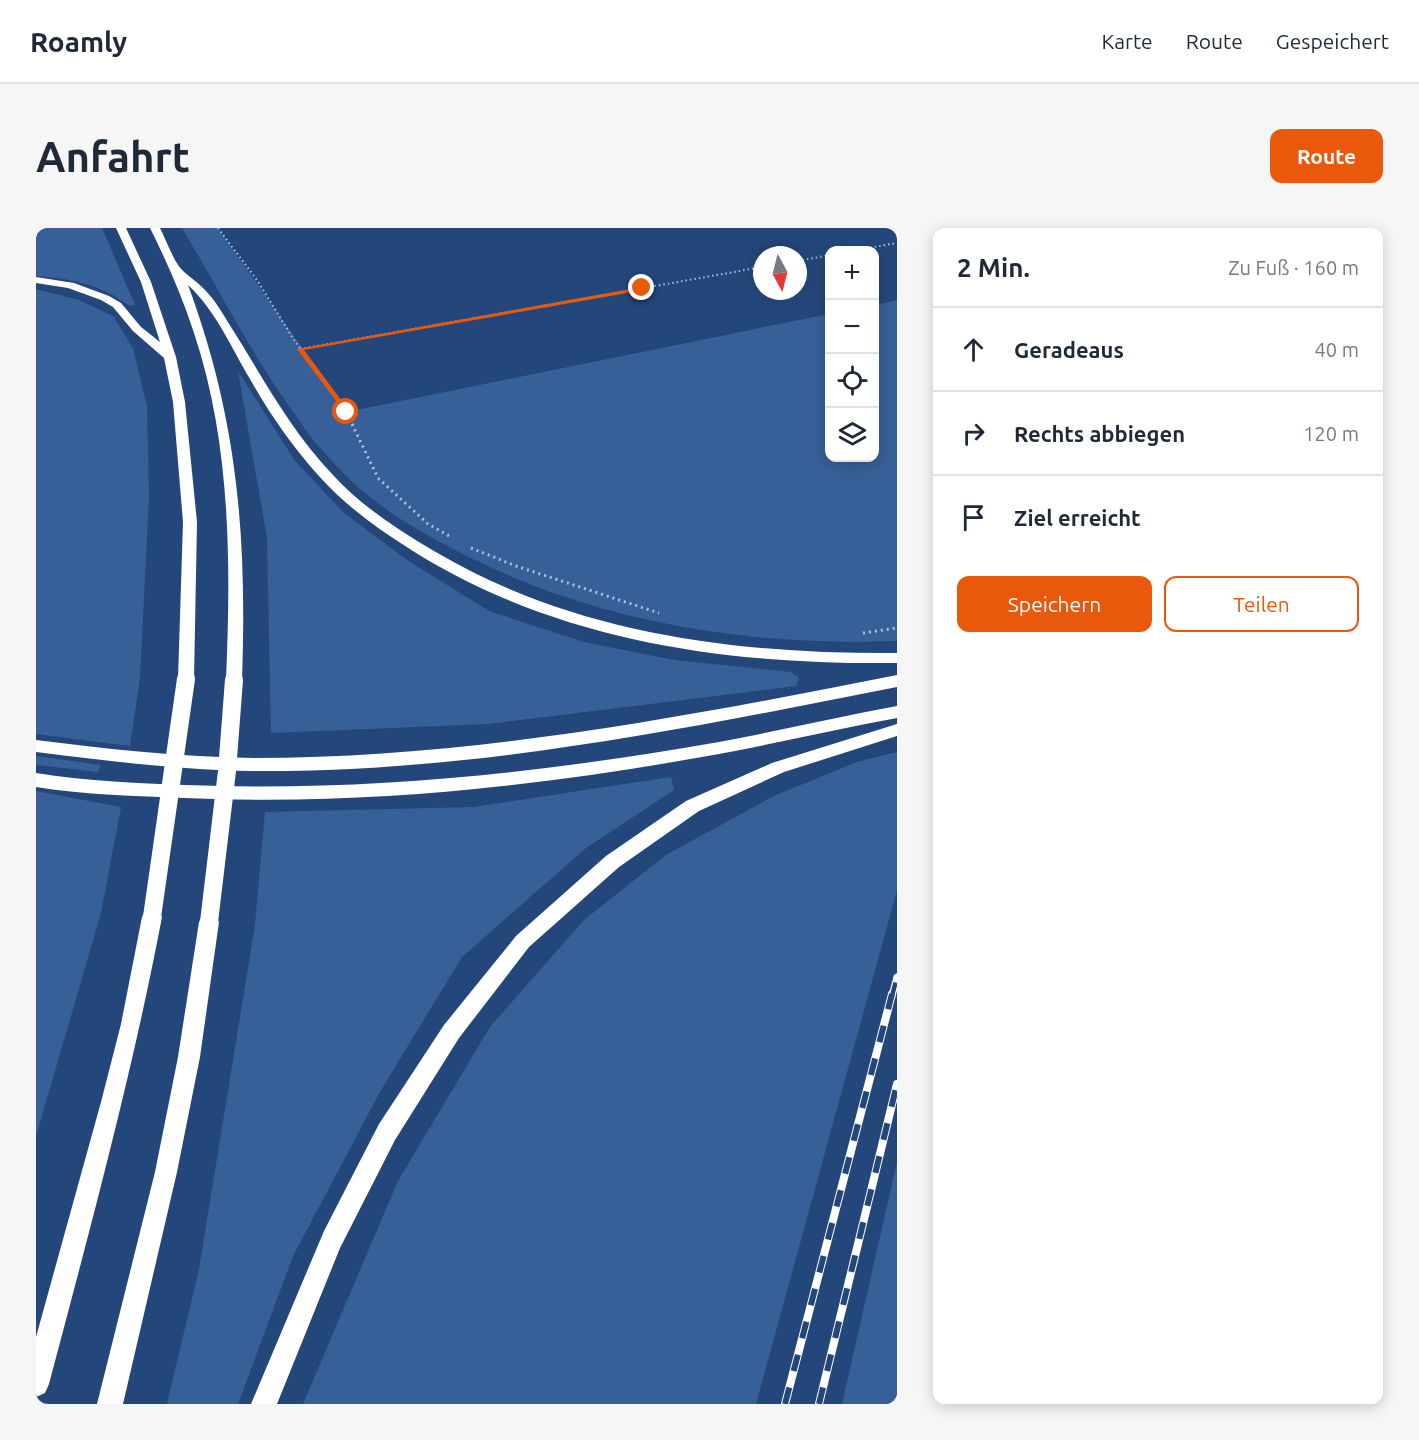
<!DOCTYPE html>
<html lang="de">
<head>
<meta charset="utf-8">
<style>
	:root { --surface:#fff; --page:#f6f6f7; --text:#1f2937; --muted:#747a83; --line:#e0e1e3; --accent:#ea580c }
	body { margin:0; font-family:Ubuntu,sans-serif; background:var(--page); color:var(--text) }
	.controls { position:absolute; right:18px; top:18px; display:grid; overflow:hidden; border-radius:12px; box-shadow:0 3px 15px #0003 }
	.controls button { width:54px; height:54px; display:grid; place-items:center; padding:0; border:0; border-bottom:2px solid var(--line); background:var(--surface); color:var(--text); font:30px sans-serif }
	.compass { position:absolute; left:717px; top:18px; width:54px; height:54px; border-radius:50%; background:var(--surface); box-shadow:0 3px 15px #0003; rotate:173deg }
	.stop { position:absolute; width:18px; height:18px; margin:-14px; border:4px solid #ea580c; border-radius:50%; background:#fff }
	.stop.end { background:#ea580c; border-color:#fff; box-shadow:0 2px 6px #0008 }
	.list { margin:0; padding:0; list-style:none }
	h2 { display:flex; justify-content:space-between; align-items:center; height:78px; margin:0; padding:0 24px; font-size:26px }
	h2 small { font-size:20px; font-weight:400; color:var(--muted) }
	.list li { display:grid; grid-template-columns:39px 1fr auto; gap:18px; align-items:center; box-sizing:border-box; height:84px; padding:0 24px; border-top:2px solid var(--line) }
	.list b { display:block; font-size:22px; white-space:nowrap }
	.list em { font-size:20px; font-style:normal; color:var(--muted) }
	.actions { display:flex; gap:12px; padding:18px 24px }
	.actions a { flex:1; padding:14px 0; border:2px solid var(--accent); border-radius:12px; text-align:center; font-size:21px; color:var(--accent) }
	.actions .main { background:var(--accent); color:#fff }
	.icon { flex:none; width:33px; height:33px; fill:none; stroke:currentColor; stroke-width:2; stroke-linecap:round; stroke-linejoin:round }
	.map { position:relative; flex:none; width:861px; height:1176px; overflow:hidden; border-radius:12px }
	header { display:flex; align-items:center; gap:36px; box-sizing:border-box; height:84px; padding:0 30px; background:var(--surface); border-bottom:2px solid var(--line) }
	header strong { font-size:28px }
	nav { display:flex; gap:33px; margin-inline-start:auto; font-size:21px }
	.intro { display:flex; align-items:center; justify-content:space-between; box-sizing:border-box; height:144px; padding:0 36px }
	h1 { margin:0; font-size:42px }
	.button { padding:15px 27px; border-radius:12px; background:var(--accent); color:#fff; font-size:21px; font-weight:700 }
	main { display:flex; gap:36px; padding:0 36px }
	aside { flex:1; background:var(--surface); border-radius:12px; box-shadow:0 3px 15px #0003 }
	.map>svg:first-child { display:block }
	.green { fill:#386098 }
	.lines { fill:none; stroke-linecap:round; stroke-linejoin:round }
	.path-far1 { stroke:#a7c1e5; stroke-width:2; stroke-dasharray:1.5 3; stroke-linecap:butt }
	.path { stroke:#a7c1e5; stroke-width:3; stroke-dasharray:2 4; stroke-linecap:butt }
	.motorway { fill:#fff; fill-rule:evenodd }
	.rail-far1-casing { stroke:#fff; stroke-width:7 }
	.rail-casing { stroke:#fff; stroke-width:8 }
	.rail-far1 { stroke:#24477b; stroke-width:4.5; stroke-dasharray:14; stroke-linecap:butt }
	.rail { stroke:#24477b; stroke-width:6; stroke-dasharray:17; stroke-linecap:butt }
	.motorway-bridge { stroke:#fff; stroke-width:18 }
	.route { fill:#ea580c }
</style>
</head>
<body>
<header>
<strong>Roamly</strong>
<nav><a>Karte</a><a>Route</a><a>Gespeichert</a></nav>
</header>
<div class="intro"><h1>Anfahrt</h1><a class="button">Route</a></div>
<main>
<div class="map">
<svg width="861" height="1176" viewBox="0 0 861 1176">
	<rect width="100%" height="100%" fill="#24477b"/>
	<!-- green -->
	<g class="green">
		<path d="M0 0H66L99 77H92C67 57 32 50 0 48Z"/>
		<path d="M146 0H182L311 184 793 86 794 230H838L839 77 861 72V413C714 418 568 396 435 330 401 313 368 296 338 272 317 257 297 234 280 215 270 204 262 190 253 178 213 122 182 59 146 0Z"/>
		<path d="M0 61 43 72 77 88 97 120 111 178 113 270 104 450 94 518 0 506Z"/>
		<path d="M202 143 259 233 308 285 371 332 453 383 548 414 638 432 755 444 763 450 760 458 451 496 235 505 231 310Z"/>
		<path d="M861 524V662L720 1176H267L362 953 454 799 548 692 630 627 738 568 821 534Z"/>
		<path d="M0 528 65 537 62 544 0 537Z"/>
		<path d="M635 549 638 562 550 620 426 729 345 862 257 1028 202 1176H131L163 1041 219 697 229 584 438 579Z"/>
		<path d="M0 563 85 579 65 685 0 908Z"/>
		<path d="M861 934V1176H806Z"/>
	</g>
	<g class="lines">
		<!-- path-far1 -->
		<g class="path-far1">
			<path d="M182 0 221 52 258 112 311 184 317 197"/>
			<path d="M821 22 861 15"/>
			<path d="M762 33 794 27"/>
			<path d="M264 121 726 39"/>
		</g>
		<!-- path -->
		<g class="path">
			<path d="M316 196 342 250 392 296 415 309"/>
			<path d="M435 320 480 338 623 385"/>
			<path d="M827 405 861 400"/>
		</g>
		<!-- motorway -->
		<g class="motorway">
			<path d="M80 0H90L115 54 140 129 149 174 161 294 158 451 156 455H144L142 451 147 294 137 174 128 130 97 103 77 79 65 72 32 60 0 55V49L38 55 73 68 85 75 105 99 124 114 105 54Z"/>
			<path d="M114 0H124C130 12 135 26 142 37 148 46 161 53 169 62 177 70 184 81 190 91 224 144 252 200 296 246 325 278 361 301 398 323 538 406 700 426 861 425V435C696 437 529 415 385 328 348 305 311 280 282 247 256 218 233 185 214 151 195 119 180 83 152 57 202 192 211 309 206 452L204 456H192L190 452C195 336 195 216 158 105 146 68 131 34 114 0Z"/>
			<path d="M861 447V459C649 501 434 545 216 543 144 542 72 533 0 524V512C72 521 144 529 217 530 435 530 649 489 861 447Z"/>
			<path d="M861 478V490C801 501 742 515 683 526 507 558 328 578 149 570 100 568 49 567 0 559V545C49 553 99 555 149 557 328 564 507 545 683 514 742 503 801 489 861 478Z"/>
			<path d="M861 496V508L748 544 663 583 583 639 493 719 423 810 359 912 304 1020 241 1176H215L288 1003 343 896 408 797 480 708 570 628 650 573 736 535Z"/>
			<path d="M116 681 123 683 126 689C96 847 54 1001 13 1156L9 1165 0 1169V1109L65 874 85 796 106 689 109 683Z"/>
			<path d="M173 686 180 688 183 694 164 829 141 944 87 1176H61L119 944 142 829 163 694 166 688Z"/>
		</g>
		<!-- rail-far1 casing -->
		<g class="rail-far1-casing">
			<path id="rail-far1" d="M856 768 861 749"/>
		</g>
		<!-- rail casing -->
		<g class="rail-casing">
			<g id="rail">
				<path d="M749 1176 856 766"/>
				<path d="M783 1176 861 856"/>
			</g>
		</g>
		<!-- rail-far1 -->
		<use href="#rail-far1" class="rail-far1"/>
		<!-- rail -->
		<use href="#rail" class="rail"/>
		<!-- motorway-bridge -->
		<g class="motorway-bridge">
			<path d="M116 689 150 451"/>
			<path d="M173 694 191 543 198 452"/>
		</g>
	</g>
	<!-- route -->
	<path class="route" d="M606 59 608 62 268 122 314 184 310 186 261 121Z"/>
</svg>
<div class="controls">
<button>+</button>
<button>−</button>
<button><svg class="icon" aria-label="locate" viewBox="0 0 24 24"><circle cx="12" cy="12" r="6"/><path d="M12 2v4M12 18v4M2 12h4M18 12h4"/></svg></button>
<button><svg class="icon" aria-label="layers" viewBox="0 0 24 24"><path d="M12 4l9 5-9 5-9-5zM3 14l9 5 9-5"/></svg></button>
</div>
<svg class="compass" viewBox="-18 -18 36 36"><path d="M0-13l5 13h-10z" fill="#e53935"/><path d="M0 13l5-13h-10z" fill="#747a83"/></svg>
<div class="stop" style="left:310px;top:184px"></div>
<div class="stop end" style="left:606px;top:60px"></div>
</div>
<aside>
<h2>2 Min.<small>Zu Fuß · 160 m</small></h2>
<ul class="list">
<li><svg class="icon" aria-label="ahead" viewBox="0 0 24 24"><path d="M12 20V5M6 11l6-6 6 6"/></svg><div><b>Geradeaus</b></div><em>40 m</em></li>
<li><svg class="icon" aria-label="right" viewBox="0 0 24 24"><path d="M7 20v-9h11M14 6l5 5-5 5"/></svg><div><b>Rechts abbiegen</b></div><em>120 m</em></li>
<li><svg class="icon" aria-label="arrive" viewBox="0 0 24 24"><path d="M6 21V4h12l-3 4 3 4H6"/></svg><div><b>Ziel erreicht</b></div></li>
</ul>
<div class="actions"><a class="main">Speichern</a><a>Teilen</a></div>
</aside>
</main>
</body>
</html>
